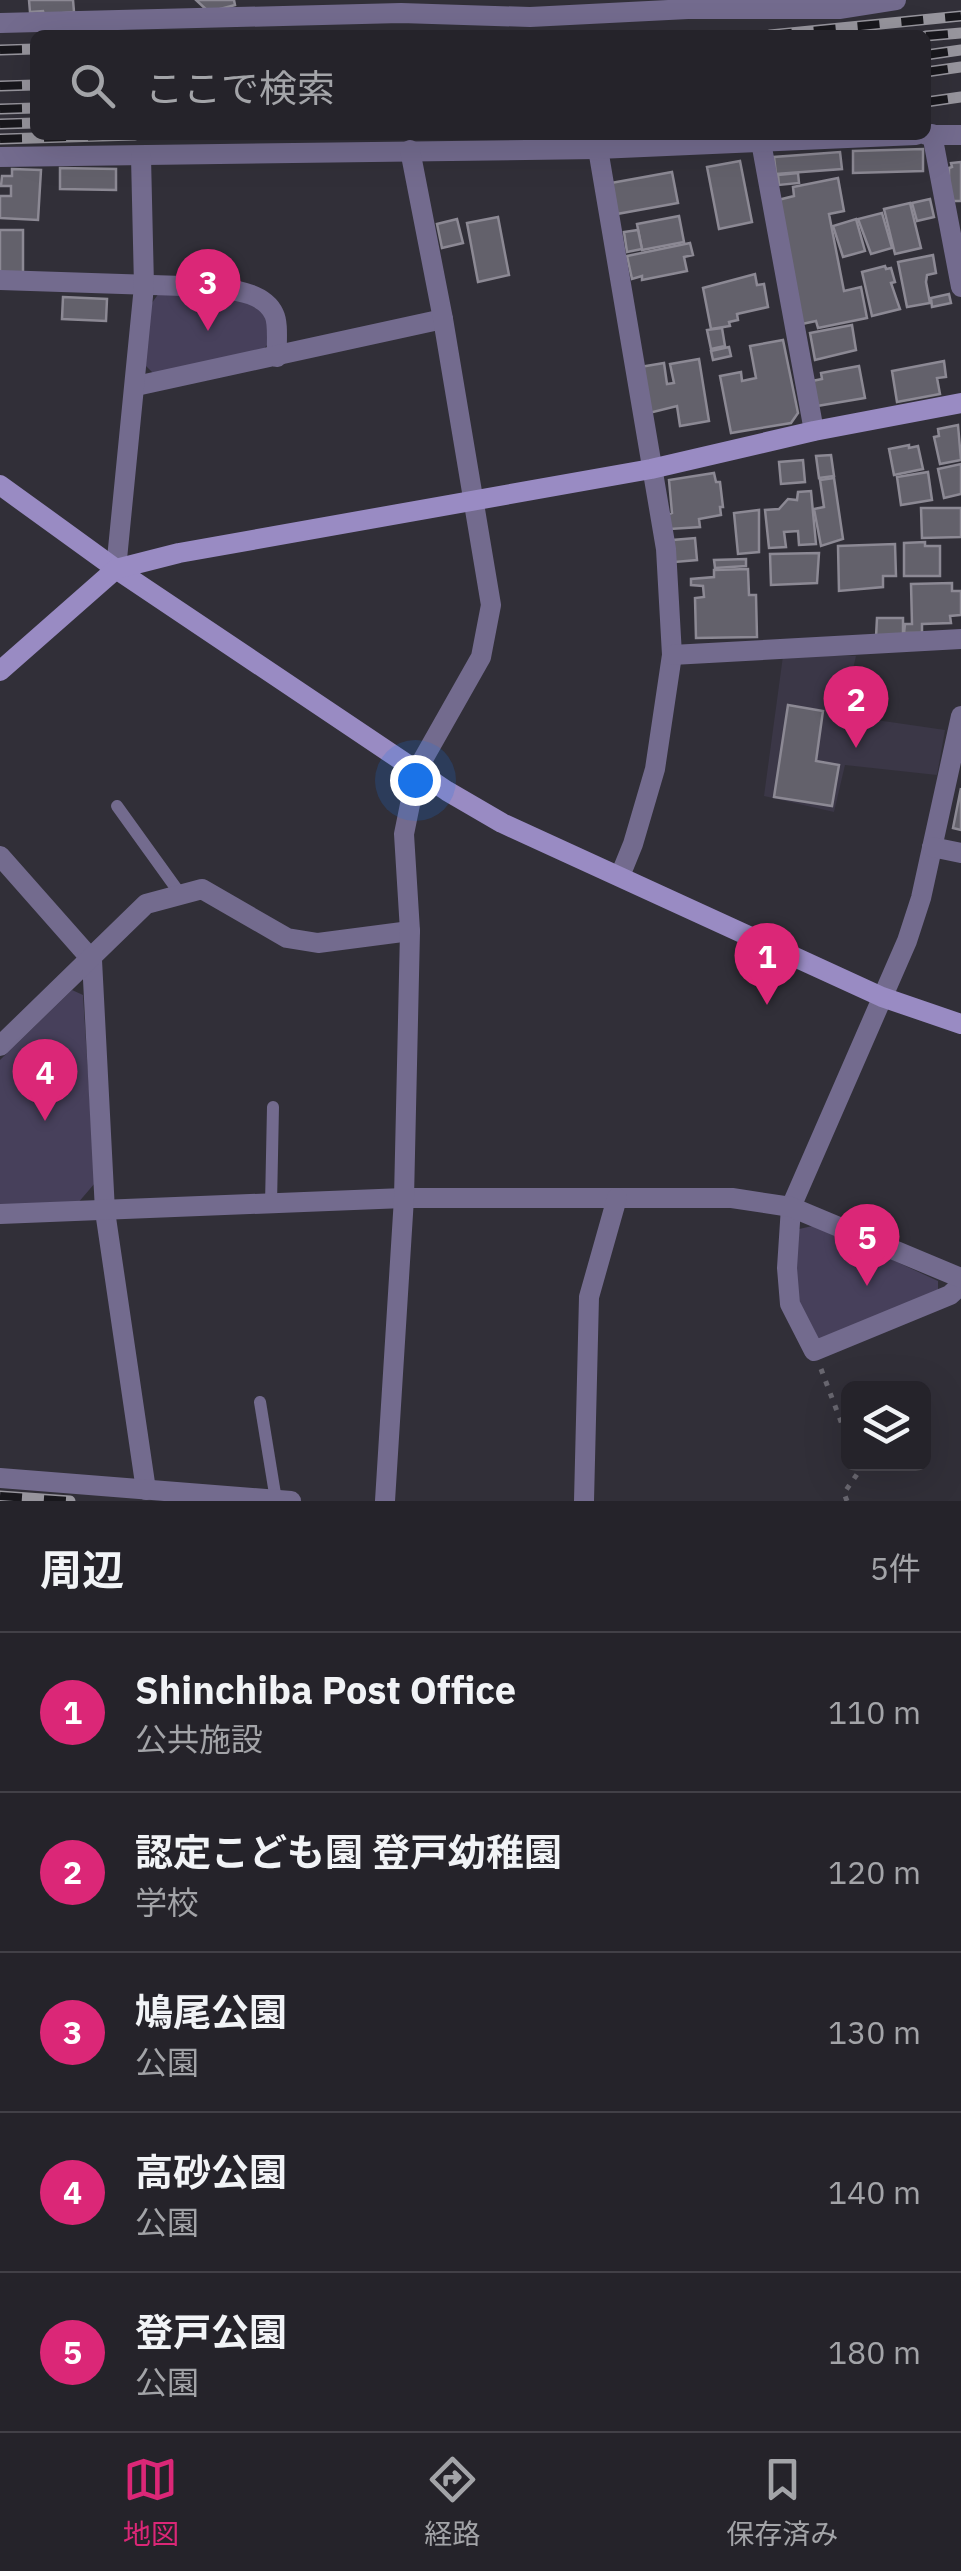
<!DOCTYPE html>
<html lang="ja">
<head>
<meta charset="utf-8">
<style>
	:root { --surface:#25232a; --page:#2d2b32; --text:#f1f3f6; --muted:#a3a4a8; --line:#424047; --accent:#db2777 }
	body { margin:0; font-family:"IBM Plex Sans","Noto Sans JP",sans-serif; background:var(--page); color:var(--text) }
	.controls { position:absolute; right:30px; bottom:30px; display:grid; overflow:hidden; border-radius:15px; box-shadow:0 10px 40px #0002 }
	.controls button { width:90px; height:90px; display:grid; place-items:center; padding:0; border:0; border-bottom:2px solid var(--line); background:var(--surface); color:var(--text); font:50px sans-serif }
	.you { position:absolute; left:415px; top:780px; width:35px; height:35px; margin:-25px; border:8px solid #fff; border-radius:50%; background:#1a73e8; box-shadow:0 0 0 15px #1a73e833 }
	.badge { display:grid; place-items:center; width:65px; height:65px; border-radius:50%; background:var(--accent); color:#fff; font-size:32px; font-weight:700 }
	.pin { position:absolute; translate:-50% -82px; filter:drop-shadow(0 2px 5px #0008) }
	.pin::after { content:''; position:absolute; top:52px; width:35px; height:30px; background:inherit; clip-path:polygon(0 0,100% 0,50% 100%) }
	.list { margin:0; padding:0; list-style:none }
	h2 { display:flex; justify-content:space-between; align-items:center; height:130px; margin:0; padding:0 40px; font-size:42px }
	h2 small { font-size:32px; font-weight:400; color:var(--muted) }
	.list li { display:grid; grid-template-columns:65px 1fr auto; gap:30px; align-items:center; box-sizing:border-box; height:160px; padding:0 40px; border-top:2px solid var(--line) }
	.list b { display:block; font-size:38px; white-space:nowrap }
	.list p { margin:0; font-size:32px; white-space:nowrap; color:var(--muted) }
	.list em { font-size:32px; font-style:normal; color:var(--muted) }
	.icon { flex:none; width:55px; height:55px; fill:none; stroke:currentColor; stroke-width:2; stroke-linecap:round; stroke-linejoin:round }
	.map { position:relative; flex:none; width:961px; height:1501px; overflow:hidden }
	.search { position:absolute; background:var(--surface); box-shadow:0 10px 40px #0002; left:30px; right:30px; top:30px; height:110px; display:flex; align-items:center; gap:25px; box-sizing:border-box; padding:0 35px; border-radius:15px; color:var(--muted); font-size:38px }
	.sheet { height:930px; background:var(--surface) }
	nav { display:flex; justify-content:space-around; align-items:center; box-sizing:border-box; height:140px; border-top:2px solid var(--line); background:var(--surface); font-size:28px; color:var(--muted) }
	nav a { display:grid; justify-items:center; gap:5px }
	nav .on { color:var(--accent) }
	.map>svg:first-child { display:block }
	.built { fill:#3b3747 }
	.green { fill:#47405b }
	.building { fill:#63616b; stroke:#8c8994; stroke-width:2.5 }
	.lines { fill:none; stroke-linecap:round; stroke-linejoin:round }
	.path { stroke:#68666f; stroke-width:5; stroke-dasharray:5 8; stroke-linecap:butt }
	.lane { stroke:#736b8e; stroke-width:12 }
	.street { stroke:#736b8e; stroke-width:20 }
	.secondary { stroke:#998bc3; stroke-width:20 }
	.rail-casing { stroke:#97959d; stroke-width:11 }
	.rail { stroke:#18171c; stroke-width:8; stroke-dasharray:22; stroke-linecap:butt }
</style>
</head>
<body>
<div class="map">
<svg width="961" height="1501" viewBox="0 0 961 1501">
	<rect width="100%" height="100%" fill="#312f38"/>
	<!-- built -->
	<path class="built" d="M783 656H856L842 715 945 730 937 775 845 765 834 812 764 796Z"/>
	<!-- green -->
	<g class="green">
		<path d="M159 293 237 294 269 317 267 345 259 355 153 373 145 365 149 307Z"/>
		<path d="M72 990 83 995 95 1183 77 1204H0V1060Z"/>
		<path d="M817 1225 938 1281V1290L818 1342 796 1304 794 1269 799 1229Z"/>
	</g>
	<!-- building -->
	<g class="building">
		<path d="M29 0H73L74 12 44 15 43 11 30 12Z"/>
		<path d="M196 0H234L235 5 209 12Z"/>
		<path d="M923 149V171L853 173V151Z"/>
		<path d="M840 152 842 169 776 174 774 157Z"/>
		<path d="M740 161 752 222 719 229 707 167Z"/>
		<path d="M961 162V201H949V168L952 167 951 163Z"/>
		<path d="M60 168 116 169V190L60 189Z"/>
		<path d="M12 169 41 170 38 220 0 218V196H11V186H1L2 176H12Z"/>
		<path d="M672 172 678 203 617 214 611 183Z"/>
		<path d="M798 173 799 183 779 185 778 175Z"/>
		<path d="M838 178 844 211 829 214 844 291 861 287 867 318 818 328 816 321 802 324 778 200 794 196 793 187Z"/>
		<path d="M930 199 934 217 917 221 912 203Z"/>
		<path d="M910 203 921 248 895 254 884 209Z"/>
		<path d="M882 213 892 248 871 254 858 219Z"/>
		<path d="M679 216 684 242 642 250 637 224Z"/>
		<path d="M498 217 509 275 478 282 467 223Z"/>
		<path d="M457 219 463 243 442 248 437 224Z"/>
		<path d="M856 219 865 251 843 257 833 226Z"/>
		<rect x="0" y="230" width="23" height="45"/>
		<path d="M638 230 642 249 627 252 624 232Z"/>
		<path d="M690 243 693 255 684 257 687 271 642 280V276L632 279 627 256Z"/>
		<path d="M933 255 936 273 927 275 926 282 930 303 907 307 898 262Z"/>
		<path d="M885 266 886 269 891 268 895 282 891 283 900 309 872 316 862 272Z"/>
		<path d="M755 274 757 285 764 284 768 307 737 314 738 320 729 322 730 326 711 329 703 288Z"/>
		<path d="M949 294 951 303 932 307 931 298Z"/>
		<path d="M63 297 107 299 106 321 62 319Z"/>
		<path d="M852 325 856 350 815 360 810 333Z"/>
		<path d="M722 328 725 346 711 349 707 330Z"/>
		<path d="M783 340 798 413 791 423 731 433 720 376 741 372 742 381 756 378 750 346Z"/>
		<path d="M729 347 731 356 713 360 711 351Z"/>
		<path d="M699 359 709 421 680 426 677 406 649 413 640 367 664 363 667 384 674 383 670 364Z"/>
		<path d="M944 361 946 377 937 378 940 394 897 402 892 371Z"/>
		<path d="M859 366 865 398 817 406 812 381 822 379 821 373Z"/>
		<path d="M958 425 961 460 940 464 934 437 939 436 938 429Z"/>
		<path d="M909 445V448L918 446 923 469 894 475 889 449Z"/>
		<path d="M831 455 834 476 819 478 816 456Z"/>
		<path d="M803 460 805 482 781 484 779 462Z"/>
		<path d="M961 464V494L944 498 938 469Z"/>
		<path d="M928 472 932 500 901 505 897 477Z"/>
		<path d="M714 473 716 482H720L723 507H720L721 515 699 519 700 527 670 529 667 515 672 513 669 480Z"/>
		<path d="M834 478 843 539 821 546 814 509 824 507 820 480Z"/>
		<path d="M811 491 816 544 799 545 798 531 784 532 786 547 769 548 765 510 779 509 788 499 797 500 798 492Z"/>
		<path d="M921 508H961V537L922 538Z"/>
		<path d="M759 510V552L738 554 734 513Z"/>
		<path d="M695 538 697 560 675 562 673 540Z"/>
		<path d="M925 542V546H940V576H904V543Z"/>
		<path d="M895 544 896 576H883V587L839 591 838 546Z"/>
		<path d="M819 553 817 583 771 585 770 554Z"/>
		<path d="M746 559V566L715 568 714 560Z"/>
		<path d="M748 569 749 595H756L757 637 696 638 695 598 704 597 703 586 691 585V579L714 577V570Z"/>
		<path d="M952 583V591H961V615L950 616 951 623 922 624V633H904L905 624H912L911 584Z"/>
		<path d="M877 618H903V637H876Z"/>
		<path d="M788 705 823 711 816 761 839 765 832 806 774 797Z"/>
		<path d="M961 788V830L953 828Z"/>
	</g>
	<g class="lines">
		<!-- path -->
		<g class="path">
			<path d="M821 1369 848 1440"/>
			<path d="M847 1501 844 1493 860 1470 857 1464"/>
		</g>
		<!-- lane -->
		<g class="lane">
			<path d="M117 806 181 895"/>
			<path d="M271 1204 273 1107"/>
			<path d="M260 1402 276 1500"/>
		</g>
		<!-- street -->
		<g class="street">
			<path d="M0 23 401 13 530 17 688 9H839L896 0"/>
			<path d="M932 134 961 287"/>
			<path d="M926 135H961"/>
			<path d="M761 142 814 431"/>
			<path d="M598 149 666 549 672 655 655 769 633 844 620 876"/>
			<path d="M0 157 598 149 916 135"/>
			<path d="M0 280 213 287C232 290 264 292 274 314 279 324 276 345 277 357"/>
			<path d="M136 386 443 319"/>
			<path d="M116 569 144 286 141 157"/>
			<path d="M672 655 961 639"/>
			<path d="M961 716 921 898 907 941 791 1207 787 1268 790 1304 814 1351 950 1295 961 1285"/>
			<path d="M932 847 961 853"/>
			<path d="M0 856 92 960 105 1211 146 1490"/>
			<path d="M0 1046 146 904 202 889 287 938 318 943 410 931"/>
			<path d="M0 1214 404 1198H732L791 1207 961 1278"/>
			<path d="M0 1478 291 1501"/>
			<path d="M385 1501 404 1198 410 931 404 834 417 770 481 657 491 605 443 319 410 150"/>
			<path d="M584 1501 589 1297 617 1198"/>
		</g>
		<!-- secondary -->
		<g class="secondary">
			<path d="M0 485 116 569 447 791 502 823 882 997 961 1024"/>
			<path d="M0 671 116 569 179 553 651 469 814 431 961 403"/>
		</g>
		<!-- rail casing -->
		<g class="rail-casing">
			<g id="rail">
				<path d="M770 35 961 16"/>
				<path d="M926 36 961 33"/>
				<path d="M0 50 35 49"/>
				<path d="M926 55 961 50"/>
				<path d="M926 72 961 67"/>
				<path d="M0 86 35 85"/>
				<path d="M926 102 961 97"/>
				<path d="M0 109 35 108"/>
				<path d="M0 124 35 123"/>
				<path d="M0 139 135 135"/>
				<path d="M0 1496 70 1501"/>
			</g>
		</g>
		<!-- rail -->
		<use href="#rail" class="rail"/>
	</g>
</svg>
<div class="controls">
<button><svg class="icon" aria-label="layers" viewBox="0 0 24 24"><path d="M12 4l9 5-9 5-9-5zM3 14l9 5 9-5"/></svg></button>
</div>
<div class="you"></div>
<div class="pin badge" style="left:767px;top:1005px">1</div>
<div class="pin badge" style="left:856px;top:748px">2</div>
<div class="pin badge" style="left:208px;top:331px">3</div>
<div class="pin badge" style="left:45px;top:1121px">4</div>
<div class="pin badge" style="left:867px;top:1286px">5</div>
<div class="search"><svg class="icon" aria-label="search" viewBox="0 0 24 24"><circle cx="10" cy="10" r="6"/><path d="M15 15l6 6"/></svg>ここで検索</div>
</div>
<section class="sheet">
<h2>周辺<small>5件</small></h2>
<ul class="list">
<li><span class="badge">1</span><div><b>Shinchiba Post Office</b><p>公共施設</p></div><em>110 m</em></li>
<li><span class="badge">2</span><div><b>認定こども園 登戸幼稚園</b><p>学校</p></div><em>120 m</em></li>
<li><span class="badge">3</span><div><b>鳩尾公園</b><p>公園</p></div><em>130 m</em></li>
<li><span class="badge">4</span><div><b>高砂公園</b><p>公園</p></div><em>140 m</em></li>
<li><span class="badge">5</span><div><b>登戸公園</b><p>公園</p></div><em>180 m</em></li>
</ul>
</section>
<nav>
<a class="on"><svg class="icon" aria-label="map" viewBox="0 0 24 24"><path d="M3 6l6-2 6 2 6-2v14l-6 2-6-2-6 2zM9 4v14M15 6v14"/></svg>地図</a>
<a><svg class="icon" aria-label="directions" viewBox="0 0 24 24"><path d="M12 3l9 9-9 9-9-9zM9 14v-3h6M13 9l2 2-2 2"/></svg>経路</a>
<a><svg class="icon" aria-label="saved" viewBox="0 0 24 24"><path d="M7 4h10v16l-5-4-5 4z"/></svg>保存済み</a>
</nav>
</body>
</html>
